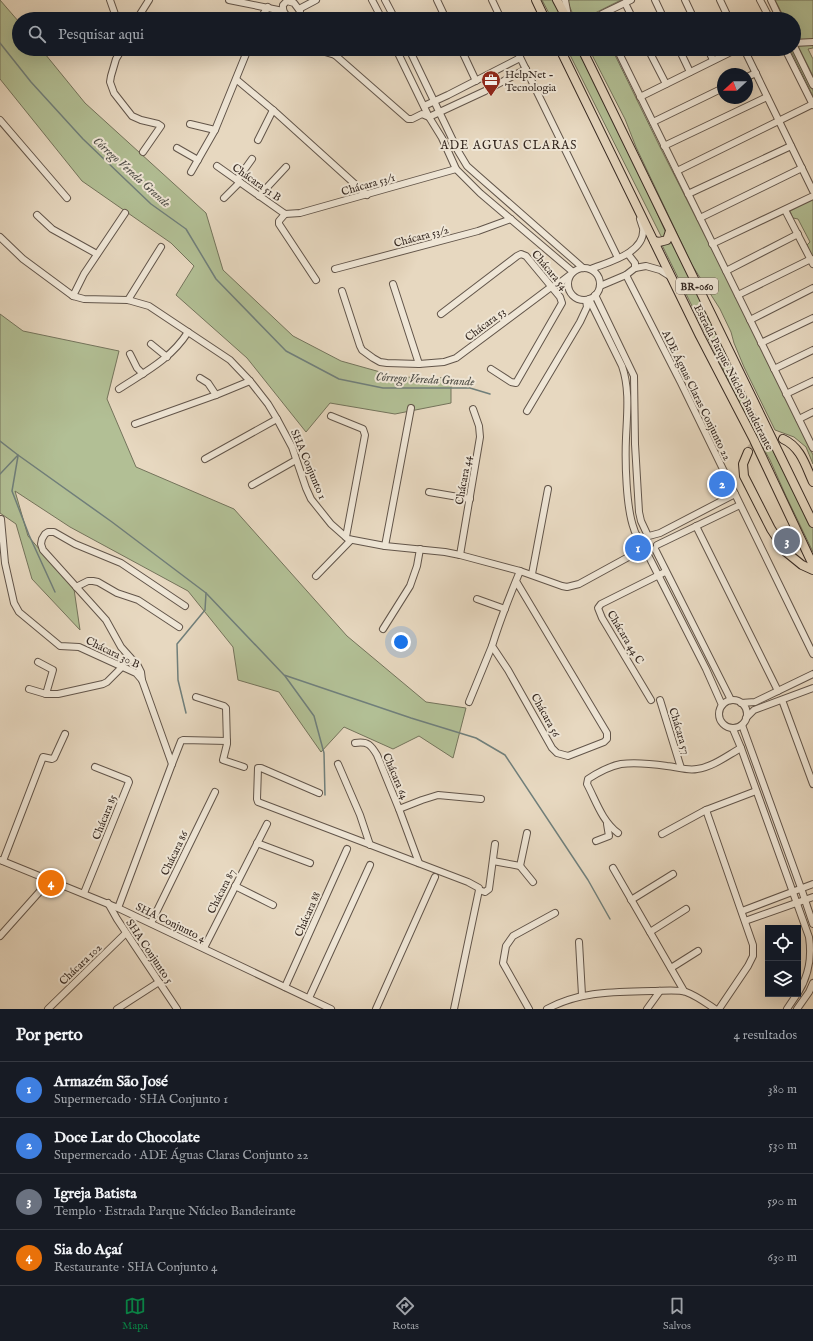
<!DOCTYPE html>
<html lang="pt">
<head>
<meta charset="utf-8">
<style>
	:root { --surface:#171b24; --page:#20242c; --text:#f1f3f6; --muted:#9ea1a6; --line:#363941; --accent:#0b8043 }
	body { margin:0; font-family:"IM FELL English",serif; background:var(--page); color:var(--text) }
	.controls { position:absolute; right:12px; bottom:12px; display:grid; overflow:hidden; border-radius:0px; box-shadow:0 4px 16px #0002 }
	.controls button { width:36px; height:36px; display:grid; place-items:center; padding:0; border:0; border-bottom:1px solid var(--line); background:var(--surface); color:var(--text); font:20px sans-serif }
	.compass { position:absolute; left:717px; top:68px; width:36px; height:36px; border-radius:50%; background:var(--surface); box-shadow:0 4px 16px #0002; rotate:249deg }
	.you { position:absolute; left:401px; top:642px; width:14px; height:14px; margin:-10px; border:3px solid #fff; border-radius:50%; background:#1a73e8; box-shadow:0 0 0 6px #1a73e833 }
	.badge { display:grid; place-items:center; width:26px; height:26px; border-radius:50%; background:var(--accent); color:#fff; font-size:13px; font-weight:700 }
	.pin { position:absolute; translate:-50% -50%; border:2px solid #fff; box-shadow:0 1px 4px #0006 }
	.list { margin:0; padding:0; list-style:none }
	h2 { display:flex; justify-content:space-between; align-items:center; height:52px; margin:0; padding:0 16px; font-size:17px }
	h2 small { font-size:13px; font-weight:400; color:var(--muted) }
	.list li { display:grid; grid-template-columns:26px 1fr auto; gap:12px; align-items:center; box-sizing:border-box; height:56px; padding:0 16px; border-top:1px solid var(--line) }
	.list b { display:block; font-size:15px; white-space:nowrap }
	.list p { margin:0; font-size:13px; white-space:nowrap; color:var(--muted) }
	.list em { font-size:13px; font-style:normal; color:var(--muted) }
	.icon { flex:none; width:22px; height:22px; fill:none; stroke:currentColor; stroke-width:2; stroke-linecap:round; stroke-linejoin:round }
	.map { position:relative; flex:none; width:813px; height:1009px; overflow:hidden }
	.search { position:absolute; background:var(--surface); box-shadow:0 4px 16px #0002; left:12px; right:12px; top:12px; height:44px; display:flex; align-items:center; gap:10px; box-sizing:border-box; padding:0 14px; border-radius:22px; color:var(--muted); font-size:15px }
	.sheet { height:276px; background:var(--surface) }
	nav { display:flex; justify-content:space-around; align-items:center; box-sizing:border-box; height:56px; border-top:1px solid var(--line); background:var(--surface); font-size:11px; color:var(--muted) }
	nav a { display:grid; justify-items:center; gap:2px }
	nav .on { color:var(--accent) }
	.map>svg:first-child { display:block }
	.green { fill:#b2bf95; stroke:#74745c }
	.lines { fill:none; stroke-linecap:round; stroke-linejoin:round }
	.stream { stroke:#707f7b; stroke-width:1.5 }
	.highway-tunnel { stroke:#c4b5a0; stroke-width:8; stroke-dasharray:8 4; stroke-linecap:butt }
	.minor-casing { stroke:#62554a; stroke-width:8 }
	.highway-casing { stroke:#362922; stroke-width:10 }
	.minor { stroke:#efe6d6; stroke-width:6 }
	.highway { stroke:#e7d8c0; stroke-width:8 }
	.labels { text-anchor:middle; stroke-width:4; stroke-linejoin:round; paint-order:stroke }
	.shield { fill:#efe6d6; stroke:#6e6258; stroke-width:1 }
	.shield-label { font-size:10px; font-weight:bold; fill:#362922 }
	.poi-label { font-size:11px; fill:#362922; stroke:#efe6d6; text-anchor:start }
	.street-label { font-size:11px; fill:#362922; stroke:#efe6d6 }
	.neighbourhood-label { font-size:12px; letter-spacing:1px; fill:#362922; stroke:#efe6d6 }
	.water-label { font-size:12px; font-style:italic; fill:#4e4d47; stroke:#efe6d6 }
</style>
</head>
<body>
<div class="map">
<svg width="813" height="1009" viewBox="0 0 813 1009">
	<rect width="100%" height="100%" fill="#e7d8c0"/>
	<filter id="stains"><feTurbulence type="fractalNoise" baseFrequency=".005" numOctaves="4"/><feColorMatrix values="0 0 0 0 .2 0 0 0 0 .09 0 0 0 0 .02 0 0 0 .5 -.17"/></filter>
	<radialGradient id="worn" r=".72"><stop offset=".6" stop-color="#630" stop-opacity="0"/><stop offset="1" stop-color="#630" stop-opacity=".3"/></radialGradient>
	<!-- green -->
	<g class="green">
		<path d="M0 0 19 22V49H41L85 103 206 213 223 270 293 336 341 361 398 377 451 378V403L395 414 330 403 306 432 247 358 176 295 194 266 171 243 82 181 0 79Z"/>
		<path d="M542 0H554L563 19H552Z"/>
		<path d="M569 0H621L595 13 597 19H575L568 3Z"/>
		<path d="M775 0H813V48L808 49 813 59V76L794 38V19H785Z"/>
		<path d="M567 49H578L637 169 666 233 665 237 662 238 661 236Z"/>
		<path d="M589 49H612L660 147 727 279 813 455V464L806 447 794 437 775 430 744 367 734 343 731 332 720 309 692 265 636 147 625 119Z"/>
		<path d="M790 49H793L813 91V96Z"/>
		<path d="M813 199V259L807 245 810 242 798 219 793 218 790 211Z"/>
		<path d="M671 240 762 425 765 434 782 469 798 497 813 527V552L786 496 770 460 753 430 662 245 667 244Z"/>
		<path d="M0 314 23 331 119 351 107 399 136 467 234 509 347 636 426 702 466 708 453 758 419 736 393 749 344 727 321 752 279 692 238 680 233 647 188 591 70 527 15 491 28 536 74 589 80 630 32 579 16 524 0 513Z"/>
	</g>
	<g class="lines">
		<!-- stream -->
		<g class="stream">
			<path d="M0 43 31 82 83 139 151 204 186 229 216 279 286 351 339 379 383 388H470L490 394"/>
			<path d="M0 441 18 455 112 522 206 593 284 675 411 718 476 738 505 755 588 880 610 919"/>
			<path d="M18 456 12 491 29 535 55 592"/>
			<path d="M0 474 18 455"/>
			<path d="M285 676 314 716 324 753 325 795"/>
			<path d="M186 713 178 680 177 644 205 610 206 593"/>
		</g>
		<!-- highway-tunnel -->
		<path class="highway-tunnel" d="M748 452C756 440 769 436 783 439"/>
		<!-- minor casing -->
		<g class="minor-casing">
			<g id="minor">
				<path d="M110 0 116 17"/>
				<path d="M229 0 283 11"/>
				<path d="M372 0 382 19"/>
				<path d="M385 0 395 19"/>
				<path d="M437 0 446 19"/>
				<path d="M492 0 501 19"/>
				<path d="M565 0 568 16"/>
				<path d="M655 0 664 19"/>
				<path d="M685 0 694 19"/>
				<path d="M720 0 729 19"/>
				<path d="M760 0 770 19"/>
				<path d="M771 0 780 19"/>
				<path d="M287 1 294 3 300 11 299 15C291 21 282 15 283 5Z"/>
				<path d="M625 3 633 19"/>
				<path d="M299 9 316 0"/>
				<path d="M137 19 149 0"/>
				<path d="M260 19 268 7"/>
				<path d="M602 19V14L631 0"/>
				<path d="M794 43 813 42"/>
				<path d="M794 46 813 85"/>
				<path d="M122 49 116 59 111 76 110 82 114 93 132 116 141 120 158 124 161 126 143 152"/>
				<path d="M169 49 174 51"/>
				<path d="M320 49 325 52 335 55"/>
				<path d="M332 49 335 55 408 119H412L422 114 429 117 485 91 526 69"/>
				<path d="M396 49 429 117 442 138 456 169 480 193 573 272"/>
				<path d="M409 49 458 151 467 166 476 174 583 268"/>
				<path d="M461 49 476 81"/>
				<path d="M516 49 618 258"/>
				<path d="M617 49 813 448"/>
				<path d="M648 49 666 84"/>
				<path d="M679 49 690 72"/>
				<path d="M708 49 713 60"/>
				<path d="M744 49 813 191"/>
				<path d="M785 49 813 105"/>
				<path d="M747 77 756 73"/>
				<path d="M237 80 273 110 367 195"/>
				<path d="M640 97 737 49"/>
				<path d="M424 106 448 95 520 58"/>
				<path d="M0 120 67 198"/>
				<path d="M653 122 723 88"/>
				<path d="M190 124 215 130 248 49"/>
				<path d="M258 140 273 110"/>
				<path d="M664 146 767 97"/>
				<path d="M177 148 198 160"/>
				<path d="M217 166 285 214"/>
				<path d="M677 171 813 104"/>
				<path d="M191 172 215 130"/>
				<path d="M237 180 252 159"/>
				<path d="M688 194 791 146"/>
				<path d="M259 196 286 167"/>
				<path d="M224 198 240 182"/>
				<path d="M785 210 813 264"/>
				<path d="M285 214 300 213 456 169"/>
				<path d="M285 214 279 221V224L316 280"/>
				<path d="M37 215 52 229 97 254"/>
				<path d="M700 218 802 168"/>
				<path d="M0 237 23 259 73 296 84 299 128 300 149 306 230 360 250 381 268 404 277 419 292 447 306 488 311 499 331 524 348 539 385 546 445 552 460 555 520 571 562 586 567 587 579 584 643 549"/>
				<path d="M712 244 813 196"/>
				<path d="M628 254 635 263V268"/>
				<circle cx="584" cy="284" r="16"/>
				<path d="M335 269 478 231 511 219"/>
				<path d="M591 269C608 262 646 253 643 228 642 226 641 222 640 219"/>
				<path d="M726 271 798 234"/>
				<path d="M626 275 681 383 813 654"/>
				<path d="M393 284 419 364"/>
				<path d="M600 286 626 275 635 268 646 266 660 270 671 277"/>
				<path d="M342 291 360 346 362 350 373 358 380 362 387 363 419 364 444 362 456 358 551 287 557 285 570 275"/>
				<path d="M595 295 634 376 635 444 639 512 641 521 648 536"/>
				<path d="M738 295 811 259"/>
				<path d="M73 296 84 274 125 213"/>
				<path d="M589 299 622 366C630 389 627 414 626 438 625 461 626 508 634 529 635 534 639 538 641 543"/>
				<path d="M128 300 161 247"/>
				<path d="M441 314 517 256 521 254 526 256 560 297 562 303 516 383 511 382 491 369"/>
				<path d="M750 320 813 288"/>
				<path d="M761 343 813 318"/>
				<path d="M151 344 167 357"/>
				<path d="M130 354 137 368 143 374"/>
				<path d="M774 369 813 350"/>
				<path d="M200 378 208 383 216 395"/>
				<path d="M119 389C145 372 171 359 188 332"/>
				<path d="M786 394 813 381"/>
				<path d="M527 411 580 322 587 307 586 300"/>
				<path d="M331 416 363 429 365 435 346 537"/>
				<path d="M799 419 813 412"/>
				<path d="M135 424 216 395 250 381"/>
				<path d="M205 459 277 419"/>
				<path d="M252 485 296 460"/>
				<path d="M429 492 470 499"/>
				<path d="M1 519 5 563 14 603 19 612 60 646 79 647 136 673 142 680 172 764"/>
				<path d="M696 526 778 691"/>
				<path d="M649 536 660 533 735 494"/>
				<path d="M657 545 740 505"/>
				<path d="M385 546 411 408"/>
				<path d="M655 549 731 700"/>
				<path d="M646 551 706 669 722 705"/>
				<path d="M460 555 480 437 479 426 473 409"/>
				<path d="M532 574 548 489"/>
				<path d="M316 576 351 540"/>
				<path d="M516 581 607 733V739L604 742 568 756 557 753 552 748 508 670 492 646C500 620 510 595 520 571"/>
				<path d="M76 587 88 581H93L98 582 117 593 138 600 179 627"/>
				<path d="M477 599 505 609"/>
				<path d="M383 629 410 586 417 566 420 549"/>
				<path d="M38 662 53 670 46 694"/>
				<path d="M142 680 141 672 138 666 121 647 106 620 43 550 41 544 42 539 45 534 48 532H54L75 544 121 563 185 606"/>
				<path d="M29 689 46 694H58L103 684 107 682 123 666"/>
				<path d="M196 697 224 706 226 708 227 744 223 760 244 767"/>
				<circle cx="733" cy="714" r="14"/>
				<path d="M651 700 602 618 598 608 601 604 665 572"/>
				<path d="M660 700 681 768"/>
				<path d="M782 700 813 784"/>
				<path d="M469 702 492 646"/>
				<path d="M741 703 755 702 813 674"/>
				<path d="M746 718 754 710 813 688"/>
				<path d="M742 725 801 888 813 924"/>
				<path d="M733 729 741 748 809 937C812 958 809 975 798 993"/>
				<path d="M355 743C368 741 371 745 377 755L399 809 419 863"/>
				<path d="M338 764 360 815 370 845"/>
				<path d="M319 793 261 768H258L257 799 258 802 468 882 479 888V890L454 1009"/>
				<path d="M399 809 422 800 438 795 481 799"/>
				<path d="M618 833C602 821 596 801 587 784L588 779C597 773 611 766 621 764 636 762 653 764 667 766 677 767 687 771 697 769 713 767 728 755 741 748"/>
				<path d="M662 834 706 810"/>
				<path d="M596 841 609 836 607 824"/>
				<path d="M257 843 310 863"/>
				<path d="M0 860 118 908 331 1009"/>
				<path d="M3 861 43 757 52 759 54 758 65 734"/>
				<path d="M493 861 520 866 527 833"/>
				<path d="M520 866 533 882"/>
				<path d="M613 868 684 991"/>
				<path d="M235 886 273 905"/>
				<path d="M479 890 485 892 489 889 495 844"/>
				<path d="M84 893 129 782 128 780 95 767"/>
				<path d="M631 900 673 874"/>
				<path d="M108 903 117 919 177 1009"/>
				<path d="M118 908 172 764 181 741 183 740 227 741"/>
				<path d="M742 911 813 884"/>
				<path d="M745 921 813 897"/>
				<path d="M151 923 215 792"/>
				<path d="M650 932 686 909"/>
				<path d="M0 936 50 880"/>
				<path d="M579 942 582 995"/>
				<path d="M204 948 267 824"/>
				<path d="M671 968 698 951"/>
				<path d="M285 987 347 849"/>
				<path d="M309 998 370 865"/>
				<path d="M48 1009 126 933"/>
				<path d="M117 1009 159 982"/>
				<path d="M376 1009 435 877"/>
				<path d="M529 1009 503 963 506 946 513 936 555 913"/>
				<path d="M547 1009C580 991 615 992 652 991 661 991 678 989 686 992 697 996 706 1003 715 1009"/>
				<path d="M647 1009 660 991"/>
				<path d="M719 1009 748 966 753 956V945L706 810 756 791"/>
				<path d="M787 1009 797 994"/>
				<path d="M797 1009 809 992 813 983"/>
			</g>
		</g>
		<!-- highway casing -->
		<g class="highway-casing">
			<g id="highway">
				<path d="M536 0 545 19"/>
				<path d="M557 0 567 19"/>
				<path d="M560 49 700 336 754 440 813 565"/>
				<path d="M582 49 813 523"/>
				<path d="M654 241 659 242 667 240 670 231"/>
				<path d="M783 439C801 447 806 467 813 482"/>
				<path d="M748 452 743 464 744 476 771 529 786 552 802 565 813 570"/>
			</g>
		</g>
		<!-- minor -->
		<use href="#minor" class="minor"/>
		<!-- highway -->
		<use href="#highway" class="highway"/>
	</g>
	<!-- icons -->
	<defs>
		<g id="office-pin" transform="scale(1)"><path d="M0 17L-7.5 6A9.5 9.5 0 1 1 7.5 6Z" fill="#8f2418" stroke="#efe6d6"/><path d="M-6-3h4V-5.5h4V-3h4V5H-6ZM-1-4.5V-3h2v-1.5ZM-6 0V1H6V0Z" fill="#fff"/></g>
	</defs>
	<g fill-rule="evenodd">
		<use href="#office-pin" x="491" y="80"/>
	</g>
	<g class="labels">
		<!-- shield labels -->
		<rect class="shield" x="676" y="278" width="42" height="16" rx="3"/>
		<g class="shield-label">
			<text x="697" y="290">BR-060</text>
		</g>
		<!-- poi labels -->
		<g class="poi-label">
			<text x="505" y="78">HelpNet -<tspan x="505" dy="13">Tecnologia</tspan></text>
		</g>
		<!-- street labels -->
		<g class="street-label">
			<text transform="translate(257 182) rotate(35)" y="4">Chácara 51 B</text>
			<text transform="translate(368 184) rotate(-16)" y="4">Chácara 53/1</text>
			<text transform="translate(421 236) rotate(-15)" y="4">Chácara 53/2</text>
			<text transform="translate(550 270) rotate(50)" y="4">Chácara 54</text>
			<text transform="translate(485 324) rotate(-37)" y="4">Chácara 53</text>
			<text transform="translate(734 377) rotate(63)" y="4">Estrada Parque Núcleo Bandeirante</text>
			<text transform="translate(697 395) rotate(64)" y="4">ADE Águas Claras Conjunto 22</text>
			<text transform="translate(309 464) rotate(67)" y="4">SHA Conjunto 1</text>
			<text transform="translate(463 480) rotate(-80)" y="4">Chácara 44</text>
			<text transform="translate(626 637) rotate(59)" y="4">Chácara 44 C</text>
			<text transform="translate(113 652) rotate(26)" y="4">Chácara 30 B</text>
			<text transform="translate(546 715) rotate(61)" y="4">Chácara 56</text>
			<text transform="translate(680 731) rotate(73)" y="4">Chácara 57</text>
			<text transform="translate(396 776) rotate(67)" y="4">Chácara 64</text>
			<text transform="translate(104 817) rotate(-68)" y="4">Chácara 85</text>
			<text transform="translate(174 853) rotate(-64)" y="4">Chácara 86</text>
			<text transform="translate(221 891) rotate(-63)" y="4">Chácara 87</text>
			<text transform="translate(307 914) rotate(-66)" y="4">Chácara 88</text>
			<text transform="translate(171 922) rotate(26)" y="4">SHA Conjunto 4</text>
			<text transform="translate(150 951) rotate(56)" y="4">SHA Conjunto 5</text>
			<text transform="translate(80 964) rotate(-44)" y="4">Chácara 102</text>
		</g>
		<!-- neighbourhood labels -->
		<g class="neighbourhood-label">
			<text x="509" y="149">ADE AGUAS CLARAS</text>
		</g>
		<!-- water labels -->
		<g class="water-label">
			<text transform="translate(132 172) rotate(42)" y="4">Córrego Vereda Grande</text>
			<text transform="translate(425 379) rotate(3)" y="4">Córrego Vereda Grande</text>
		</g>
	</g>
	<rect width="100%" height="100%" filter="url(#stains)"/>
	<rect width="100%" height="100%" fill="url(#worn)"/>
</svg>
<div class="controls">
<button><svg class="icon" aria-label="locate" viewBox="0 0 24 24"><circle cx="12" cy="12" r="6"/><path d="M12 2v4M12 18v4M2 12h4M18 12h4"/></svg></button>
<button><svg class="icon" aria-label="layers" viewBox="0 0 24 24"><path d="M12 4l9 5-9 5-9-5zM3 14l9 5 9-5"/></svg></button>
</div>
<svg class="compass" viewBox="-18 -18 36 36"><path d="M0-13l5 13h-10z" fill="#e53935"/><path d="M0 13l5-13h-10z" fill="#9ea1a6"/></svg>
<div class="you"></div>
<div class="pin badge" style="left:638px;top:548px;background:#3f7fe0">1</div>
<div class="pin badge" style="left:722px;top:484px;background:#3f7fe0">2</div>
<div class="pin badge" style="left:787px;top:541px;background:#6b7280">3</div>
<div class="pin badge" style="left:51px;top:883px;background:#e8710a">4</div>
<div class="search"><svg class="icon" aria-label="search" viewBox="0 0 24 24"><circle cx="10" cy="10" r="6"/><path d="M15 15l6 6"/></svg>Pesquisar aqui</div>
</div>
<section class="sheet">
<h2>Por perto<small>4 resultados</small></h2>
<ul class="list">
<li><span class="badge" style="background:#3f7fe0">1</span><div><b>Armazém São José</b><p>Supermercado · SHA Conjunto 1</p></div><em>380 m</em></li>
<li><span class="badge" style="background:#3f7fe0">2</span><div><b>Doce Lar do Chocolate</b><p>Supermercado · ADE Águas Claras Conjunto 22</p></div><em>530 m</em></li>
<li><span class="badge" style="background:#6b7280">3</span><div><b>Igreja Batista</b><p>Templo · Estrada Parque Núcleo Bandeirante</p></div><em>590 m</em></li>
<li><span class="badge" style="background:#e8710a">4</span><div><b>Sia do Açaí</b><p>Restaurante · SHA Conjunto 4</p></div><em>630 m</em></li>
</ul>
</section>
<nav>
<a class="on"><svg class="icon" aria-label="map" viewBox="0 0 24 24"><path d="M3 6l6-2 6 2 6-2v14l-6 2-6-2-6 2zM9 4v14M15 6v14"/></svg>Mapa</a>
<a><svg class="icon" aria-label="directions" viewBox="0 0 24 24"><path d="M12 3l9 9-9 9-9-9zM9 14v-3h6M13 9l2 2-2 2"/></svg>Rotas</a>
<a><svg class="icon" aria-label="saved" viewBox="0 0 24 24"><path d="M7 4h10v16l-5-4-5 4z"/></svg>Salvos</a>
</nav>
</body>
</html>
